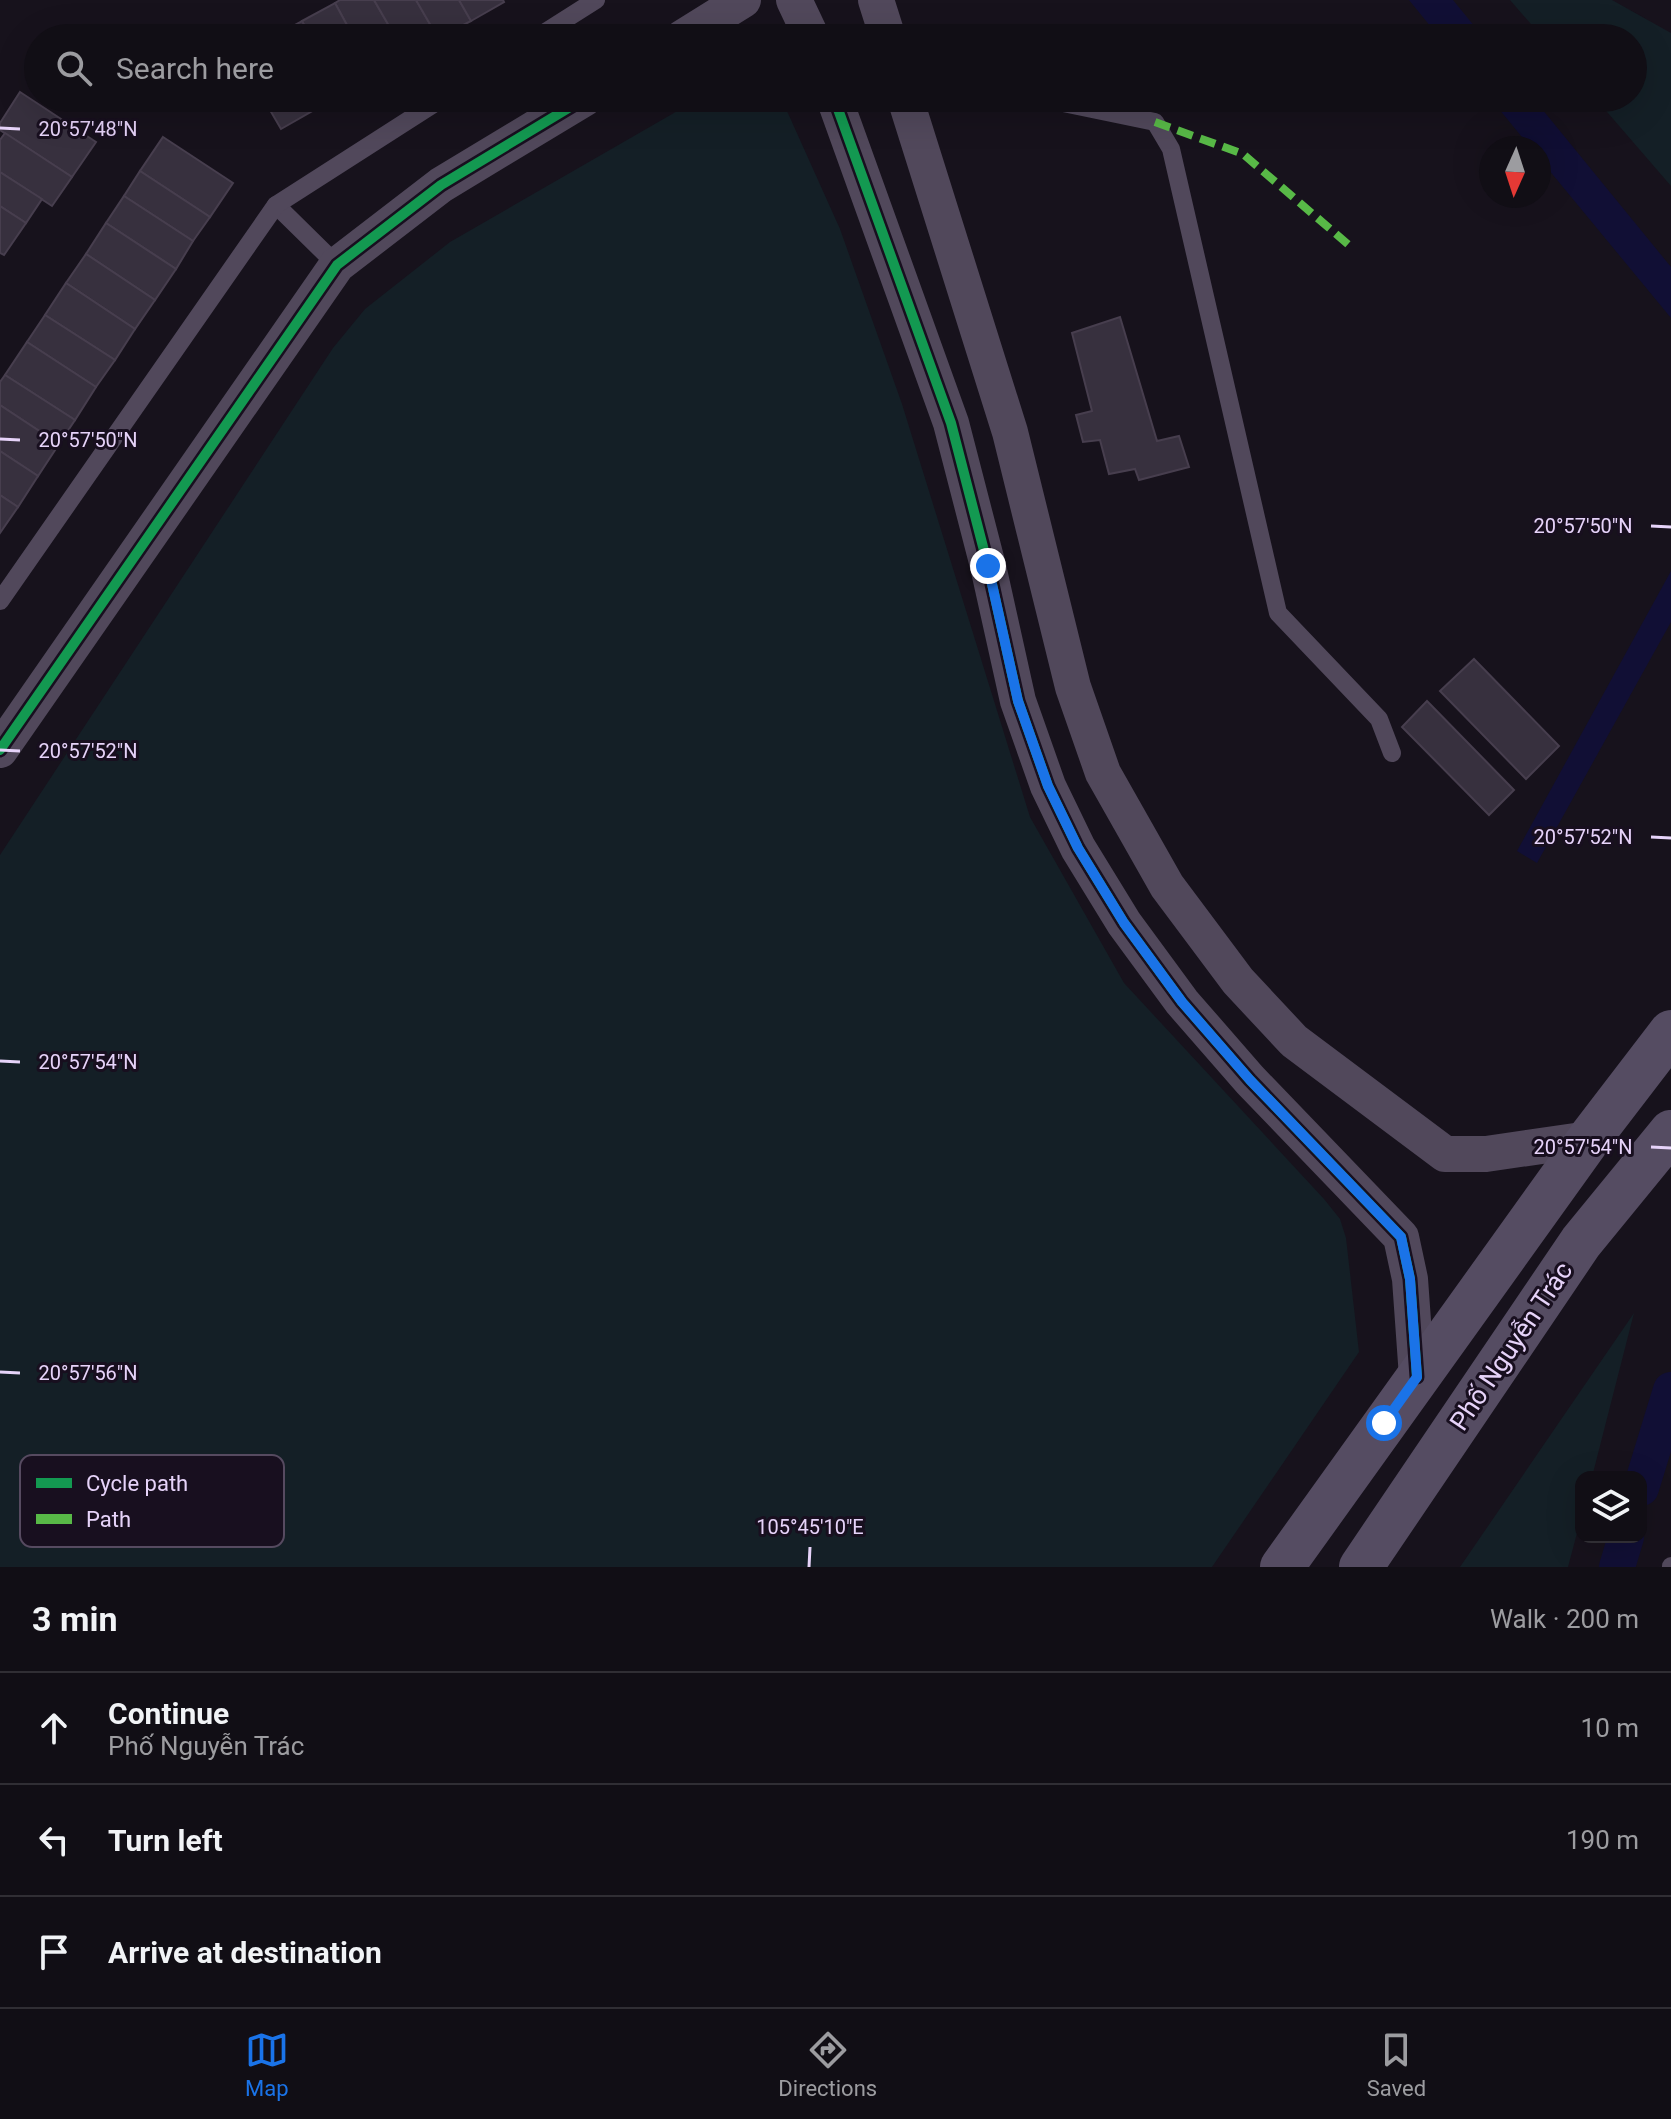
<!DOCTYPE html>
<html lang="en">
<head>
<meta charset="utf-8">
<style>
	:root { --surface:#110e15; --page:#1a171e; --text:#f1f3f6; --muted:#9c9ca0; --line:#302e34; --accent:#1a73e8 }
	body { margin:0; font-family:Roboto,sans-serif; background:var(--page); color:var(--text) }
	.controls { position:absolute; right:24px; bottom:24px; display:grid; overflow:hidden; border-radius:16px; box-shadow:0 8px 32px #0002 }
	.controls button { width:72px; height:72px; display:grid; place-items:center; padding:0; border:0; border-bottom:2px solid var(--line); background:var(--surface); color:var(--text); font:40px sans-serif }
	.compass { position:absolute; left:1479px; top:136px; width:72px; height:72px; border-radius:50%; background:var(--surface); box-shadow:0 8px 32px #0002; rotate:183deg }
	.stop { position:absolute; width:24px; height:24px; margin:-18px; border:6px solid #1a73e8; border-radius:50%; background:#fff }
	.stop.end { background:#1a73e8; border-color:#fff; box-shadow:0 2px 8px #0008 }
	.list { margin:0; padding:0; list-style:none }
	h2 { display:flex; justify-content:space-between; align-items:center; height:104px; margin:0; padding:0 32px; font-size:34px }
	h2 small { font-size:26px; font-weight:400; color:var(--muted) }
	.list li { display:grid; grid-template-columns:52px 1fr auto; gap:24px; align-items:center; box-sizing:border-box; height:112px; padding:0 32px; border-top:2px solid var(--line) }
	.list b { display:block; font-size:30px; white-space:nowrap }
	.list p { margin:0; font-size:26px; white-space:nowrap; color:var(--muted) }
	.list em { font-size:26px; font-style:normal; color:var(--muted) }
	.icon { flex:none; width:44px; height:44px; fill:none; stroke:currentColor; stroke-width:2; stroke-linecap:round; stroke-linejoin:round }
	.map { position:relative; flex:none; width:1671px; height:1567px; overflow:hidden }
	.search { position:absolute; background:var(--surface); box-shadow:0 8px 32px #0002; left:24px; right:24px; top:24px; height:88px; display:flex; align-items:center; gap:20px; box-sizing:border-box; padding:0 28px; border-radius:44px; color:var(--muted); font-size:30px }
	.sheet { height:440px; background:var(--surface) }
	nav { display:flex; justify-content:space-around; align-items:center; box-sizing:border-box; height:112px; border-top:2px solid var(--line); background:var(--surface); font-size:22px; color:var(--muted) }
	nav a { display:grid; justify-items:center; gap:4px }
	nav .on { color:var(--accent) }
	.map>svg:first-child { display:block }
	.green { fill:#141f26 }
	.water { fill:#110f35 }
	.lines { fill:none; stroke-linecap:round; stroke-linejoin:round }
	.canal { stroke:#110f35; stroke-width:36 }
	.building { fill:#37303e; stroke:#473e4e; stroke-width:2 }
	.lane { stroke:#51485b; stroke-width:18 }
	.street { stroke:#51485b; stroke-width:36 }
	.secondary { stroke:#554c62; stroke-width:44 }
	.quiet { stroke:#58b947; stroke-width:8; stroke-dasharray:16 8; stroke-linecap:butt }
	.cycleway-casing { stroke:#180f1f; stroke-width:15 }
	.cycleway { stroke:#139951; stroke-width:10 }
	.route { stroke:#1a73e8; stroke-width:10 }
	.ticks { fill:none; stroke:#e6d3f9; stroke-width:3 }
	.labels { text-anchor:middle; stroke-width:6; stroke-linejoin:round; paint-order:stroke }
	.street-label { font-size:26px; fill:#e6d3f9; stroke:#180f1f }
	.key { fill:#180f1f; stroke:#564a60; stroke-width:2 }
	.key-label { font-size:22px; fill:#e6d3f9 }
	.ticks-label { font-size:20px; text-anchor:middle; fill:#e6d3f9; stroke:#180f1f; stroke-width:6; stroke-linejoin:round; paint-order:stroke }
</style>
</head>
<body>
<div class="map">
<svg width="1671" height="1567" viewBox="0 0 1671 1567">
	<rect width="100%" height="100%" fill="#17121c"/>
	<!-- green -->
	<g class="green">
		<path d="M1510 0H1612L1671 33V186L1595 98H1633V38H1543Z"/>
		<path d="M700 98H742L787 111 840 229 902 404 1030 817 1124 983 1324 1199 1340 1219 1346 1238 1359 1352 1212 1567H0V855L333 348 365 309 450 242Z"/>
		<path d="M1634 1313 1592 1477H1581V1518L1568 1567H1460Z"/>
	</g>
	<!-- water -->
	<g class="water">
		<path d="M1409 0H1453L1484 38H1440Z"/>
		<path d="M1490 98H1533L1671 267V318L1539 158V148H1531Z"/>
		<path d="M1671 571V622L1537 863 1517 851Z"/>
	</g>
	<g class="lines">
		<!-- canal -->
		<g class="canal">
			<path d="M1641 1488 1671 1390"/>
			<path d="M1617 1567 1626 1537"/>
		</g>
	</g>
	<!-- building -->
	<g class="building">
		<path d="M340 0H374L396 38H354L335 3Z"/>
		<path d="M374 0H416L438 38H396Z"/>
		<path d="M416 0H459L471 21 438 38Z"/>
		<path d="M459 0H503L504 2 471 21Z"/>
		<path d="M335 3 354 38H311L302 21Z"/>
		<path d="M302 21 311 38H274L273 37Z"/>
		<path d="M20 92 96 142 72 177 0 130V123Z"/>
		<path d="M263 98H308L314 110 281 129Z"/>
		<path d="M308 98H336L314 110Z"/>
		<path d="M5 133 72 177 52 206 0 172V140Z"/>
		<path d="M163 137 233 183 210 217 140 171Z"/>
		<path d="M140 171 210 217 193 241 124 196Z"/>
		<path d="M0 172 42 199 26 223 0 206Z"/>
		<path d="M124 196 193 241 176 269 106 223Z"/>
		<path d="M0 206 26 223 4 255 0 253Z"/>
		<path d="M106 223 176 269 155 300 86 254Z"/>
		<path d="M86 254 155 300 135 329 66 283Z"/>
		<path d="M66 283 135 329 115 360 45 315Z"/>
		<path d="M45 315 115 360 96 387 27 342Z"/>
		<path d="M1120 317 1157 441 1179 436 1189 467 1139 480 1135 469 1109 474 1100 440 1083 442 1076 415 1092 411 1072 333Z"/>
		<path d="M27 342 96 387 75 420 5 375Z"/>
		<path d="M5 375 75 420 59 444 0 405V382Z"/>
		<path d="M0 405 59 444 38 476 0 451Z"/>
		<path d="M0 451 38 476 18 507 0 495Z"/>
		<path d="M0 495 18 507 0 533Z"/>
		<path d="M1474 659 1559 746 1526 779 1440 691Z"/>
		<path d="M1427 701 1514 790 1489 815 1402 727Z"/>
	</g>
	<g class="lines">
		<!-- lane -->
		<g class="lane">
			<path d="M536 38 596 0"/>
			<path d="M1039 98 1155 122 1171 149 1278 613 1379 719 1392 753"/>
			<path d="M907 102 933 98"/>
			<path d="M276 205 337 265"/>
			<path d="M0 601 276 205 443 98"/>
			<path d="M1671 1567V1566"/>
		</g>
		<!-- street -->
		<g class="street">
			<path d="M794 0 812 38"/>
			<path d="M876 0 888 38"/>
			<path d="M682 38 743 0"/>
			<path d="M834 98 951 423 988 566 1018 701 1048 786 1078 848 1124 923 1182 1002 1250 1080 1401 1237 1410 1279 1417 1377"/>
			<path d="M905 98 1010 432 1073 687 1103 773 1167 886 1238 981 1294 1041 1445 1154H1486L1589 1139"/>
			<path d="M0 750 337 265 441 185 585 98"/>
		</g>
		<!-- secondary -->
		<g class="secondary">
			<path d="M1282 1567 1589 1139 1671 1032"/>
			<path d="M1361 1567 1581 1242 1671 1132"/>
		</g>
		<!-- quiet -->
		<path class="quiet" d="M1155 122 1243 154 1350 246"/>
		<!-- cycleway casing -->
		<g class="cycleway-casing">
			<g id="cycleway">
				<path d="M834 98 951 423 988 566 1018 701 1048 786 1078 848 1124 923 1182 1002 1250 1080 1401 1237 1410 1279 1417 1377"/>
				<path d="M0 750 337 265 441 185 585 98"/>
			</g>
		</g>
		<!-- cycleway -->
		<use href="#cycleway" class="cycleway"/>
	</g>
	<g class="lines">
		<!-- route -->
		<path class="route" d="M988 566 1018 701 1048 786 1078 848 1124 923 1182 1002 1250 1080 1401 1237 1410 1279 1417 1377 1384 1423"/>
	</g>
	<!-- ticks -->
	<path class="ticks" d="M0 128 20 129M0 439 20 440M1651 526 1671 527M0 750 20 751M1651 837 1671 838M0 1061 20 1062M1651 1147 1671 1148M0 1372 20 1373M809 1567 810 1547"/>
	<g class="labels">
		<!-- street labels -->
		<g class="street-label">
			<text transform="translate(1511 1346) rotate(-56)" y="9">Phố Nguyễn Trác</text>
		</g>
	</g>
	<!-- legend -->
	<rect x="20" y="1455" width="264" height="92" rx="12" class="key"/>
	<rect x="36" y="1478" width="36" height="10" fill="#139951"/>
	<rect x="36" y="1514" width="36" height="10" fill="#58b947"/>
	<g class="key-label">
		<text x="86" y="1491">Cycle path</text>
		<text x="86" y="1527">Path</text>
	</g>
	<g class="ticks-label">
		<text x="88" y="136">20°57'48"N</text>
		<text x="88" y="447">20°57'50"N</text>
		<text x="1583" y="533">20°57'50"N</text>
		<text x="88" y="758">20°57'52"N</text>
		<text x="1583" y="844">20°57'52"N</text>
		<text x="88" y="1069">20°57'54"N</text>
		<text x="1583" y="1154">20°57'54"N</text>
		<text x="88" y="1380">20°57'56"N</text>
		<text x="810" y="1534">105°45'10"E</text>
	</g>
</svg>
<div class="controls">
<button><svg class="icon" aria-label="layers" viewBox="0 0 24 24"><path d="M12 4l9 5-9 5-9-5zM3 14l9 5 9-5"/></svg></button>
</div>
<svg class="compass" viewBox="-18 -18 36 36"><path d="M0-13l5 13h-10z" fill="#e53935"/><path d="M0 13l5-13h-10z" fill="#9c9ca0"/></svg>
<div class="stop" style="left:1384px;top:1423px"></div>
<div class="stop end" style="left:988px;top:566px"></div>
<div class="search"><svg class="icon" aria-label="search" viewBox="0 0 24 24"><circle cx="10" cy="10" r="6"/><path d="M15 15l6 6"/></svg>Search here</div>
</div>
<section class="sheet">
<h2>3 min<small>Walk · 200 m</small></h2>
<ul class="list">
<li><svg class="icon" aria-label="ahead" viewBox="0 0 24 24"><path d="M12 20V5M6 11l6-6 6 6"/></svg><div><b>Continue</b><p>Phố Nguyễn Trác</p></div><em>10 m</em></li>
<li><svg class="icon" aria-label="left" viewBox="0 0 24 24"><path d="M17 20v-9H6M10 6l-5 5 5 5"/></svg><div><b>Turn left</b></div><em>190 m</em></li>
<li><svg class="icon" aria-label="arrive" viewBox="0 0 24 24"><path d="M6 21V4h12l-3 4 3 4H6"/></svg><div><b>Arrive at destination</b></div></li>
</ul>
</section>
<nav>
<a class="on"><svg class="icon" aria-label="map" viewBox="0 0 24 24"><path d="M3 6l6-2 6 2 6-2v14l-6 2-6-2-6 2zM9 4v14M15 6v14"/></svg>Map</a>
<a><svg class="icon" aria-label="directions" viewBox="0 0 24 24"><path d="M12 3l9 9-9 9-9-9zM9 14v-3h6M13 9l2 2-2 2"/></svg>Directions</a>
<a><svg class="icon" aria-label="saved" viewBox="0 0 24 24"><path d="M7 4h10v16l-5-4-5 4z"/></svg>Saved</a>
</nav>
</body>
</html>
